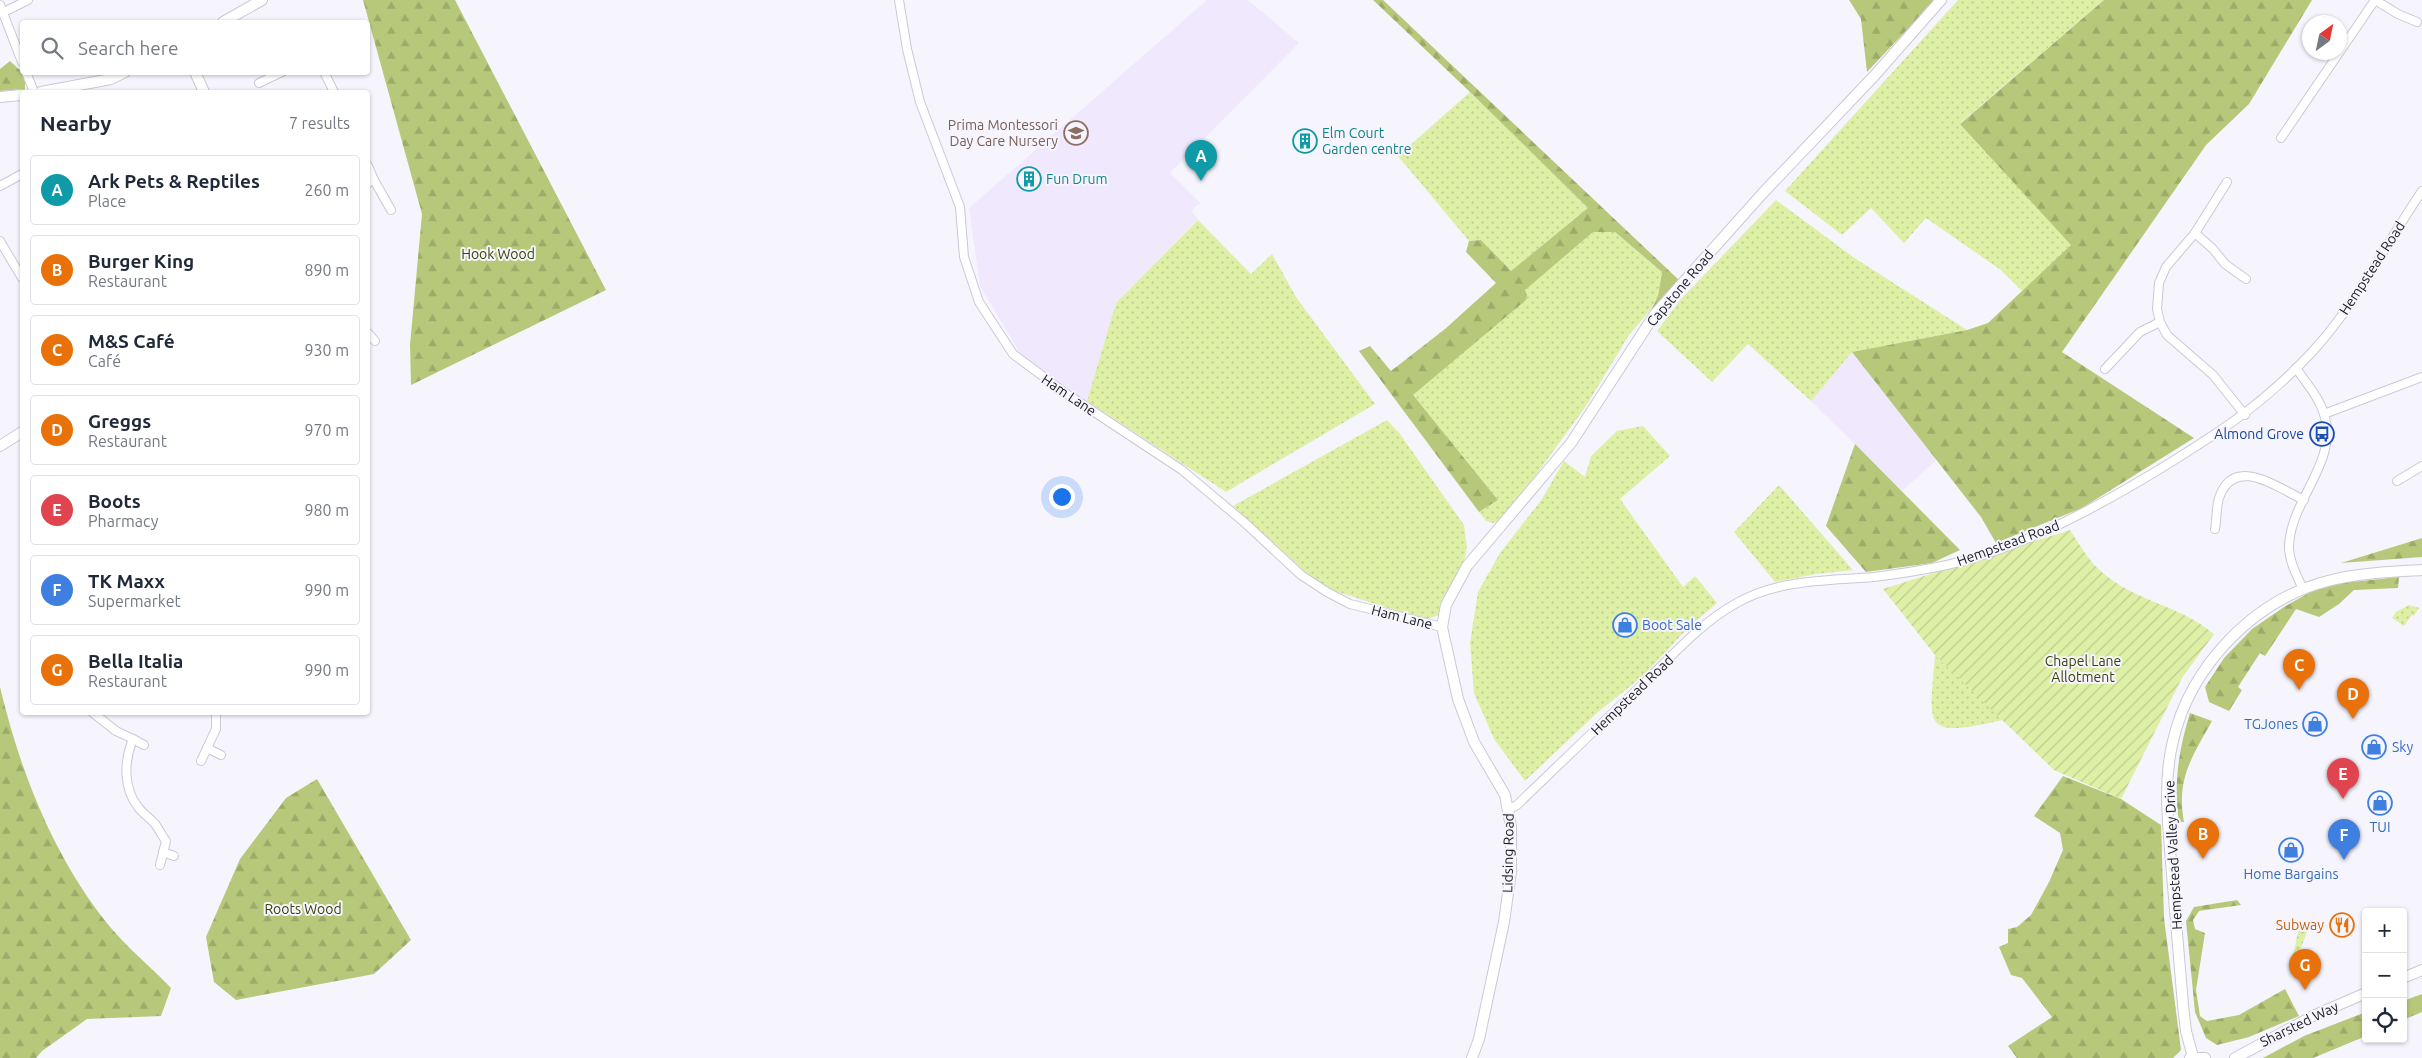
<!DOCTYPE html>
<html lang="en">
<head>
<meta charset="utf-8">
<style>
	:root { --surface:#fff; --page:#f2f2f3; --text:#1f2937; --muted:#747a83; --line:#e0e1e3; --accent:#db2777 }
	body { margin:0; font-family:Ubuntu,sans-serif; background:var(--page); color:var(--text) }
	.controls { position:absolute; right:15px; bottom:15px; display:grid; overflow:hidden; border-radius:5px; box-shadow:0 1px 4px #0004 }
	.controls button { width:45px; height:45px; display:grid; place-items:center; padding:0; border:0; border-bottom:1px solid var(--line); background:var(--surface); color:var(--text); font:25px sans-serif }
	.compass { position:absolute; left:2302px; top:15px; width:45px; height:45px; border-radius:50%; background:var(--surface); box-shadow:0 1px 4px #0004; rotate:33deg }
	.you { position:absolute; left:1061px; top:496px; width:18px; height:18px; margin:-12px; border:4px solid #fff; border-radius:50%; background:#1a73e8; box-shadow:0 0 0 8px #1a73e833 }
	.badge { display:grid; place-items:center; width:32px; height:32px; border-radius:50%; background:var(--accent); color:#fff; font-size:16px; font-weight:700 }
	.pin { position:absolute; translate:-50% -41px; filter:drop-shadow(0 1px 2px #0008) }
	.pin::after { content:''; position:absolute; top:26px; width:18px; height:15px; background:inherit; clip-path:polygon(0 0,100% 0,50% 100%) }
	.list { margin:0; padding:0; list-style:none }
	h2 { display:flex; justify-content:space-between; align-items:center; height:65px; margin:0; padding:0 20px; font-size:21px }
	h2 small { font-size:16px; font-weight:400; color:var(--muted) }
	.list li { display:grid; grid-template-columns:32px 1fr auto; gap:15px; align-items:center; box-sizing:border-box; height:70px; margin:0 10px 10px; padding:0 10px; border:1px solid var(--line); border-radius:5px }
	.list b { display:block; font-size:19px; white-space:nowrap }
	.list p { margin:0; font-size:16px; white-space:nowrap; color:var(--muted) }
	.list em { font-size:16px; font-style:normal; color:var(--muted) }
	.icon { flex:none; width:28px; height:28px; fill:none; stroke:currentColor; stroke-width:2; stroke-linecap:round; stroke-linejoin:round }
	.map { position:relative; flex:none; width:2422px; height:1058px; overflow:hidden }
	.search { position:absolute; background:var(--surface); box-shadow:0 1px 4px #0004; left:20px; top:20px; width:350px; height:55px; display:flex; align-items:center; gap:12px; box-sizing:border-box; padding:0 18px; border-radius:5px; color:var(--muted); font-size:19px }
	.panel { position:absolute; background:var(--surface); box-shadow:0 1px 4px #0004; left:20px; top:90px; width:350px; height:625px; border-radius:5px }
	.map>svg:first-child { display:block }
	.industrial { fill:#f0e8fd }
	.grass { fill:url(#grass-dots) }
	.forest { fill:url(#forest-firs) }
	.garden { fill:url(#garden-furrows) }
	.lines { fill:none; stroke-linecap:round; stroke-linejoin:round }
	.minor-casing { stroke:#cbc8d7; stroke-width:10 }
	.tertiary-casing { stroke:#cbc8d7; stroke-width:12 }
	.minor { stroke:#fff; stroke-width:8 }
	.tertiary { stroke:#fff; stroke-width:10 }
	.labels { text-anchor:middle; stroke-width:4; stroke-linejoin:round; paint-order:stroke }
	.education-label { font-size:14px; fill:#785e54; stroke:#f6f5fe; text-anchor:end }
	.culture-label { font-size:14px; fill:#0d838f; stroke:#f6f5fe; text-anchor:start }
	.park-label { font-size:14px; fill:#394206; stroke:#f6f5fe }
	.street-label { font-size:14px; fill:#1a191e; stroke:#f6f5fe }
	.transit-label { font-size:14px; fill:#164399; stroke:#f6f5fe; text-anchor:end }
	.shop-label { font-size:14px; fill:#366cbe; stroke:#f6f5fe; text-anchor:start }
	.food-label { font-size:14px; fill:#c56008; stroke:#f6f5fe; text-anchor:end }
</style>
</head>
<body>
<div class="map">
<svg width="2422" height="1058" viewBox="0 0 2422 1058">
	<defs>
		<pattern id="grass-dots" width="8" height="8" patternUnits="userSpaceOnUse" patternTransform="scale(1.25)"><rect width="8" height="8" fill="#deefa6"/><path d="M2 2h.1M6 6h.1" fill="none" stroke="#becc8e" stroke-width="1.8" stroke-linecap="round"/></pattern>
		<pattern id="forest-firs" width="22" height="20" patternUnits="userSpaceOnUse" patternTransform="scale(1.25)"><rect width="22" height="20" fill="#b7c87a"/><path d="M5 1l3.5 6h-7zM16 11l3.5 6h-7z" fill="#9dab69"/></pattern>
		<pattern id="garden-furrows" width="10" height="10" patternUnits="userSpaceOnUse" patternTransform="scale(1.25)"><rect width="10" height="10" fill="#deefa6"/><path d="M-1 1l2-2M0 10L10 0M9 11l2-2" fill="none" stroke="#becc8e"/></pattern>
	</defs>
	<rect width="100%" height="100%" fill="#f6f5fe"/>
	<!-- industrial -->
	<g class="industrial">
		<path d="M1207 0H1248L1299 43 1170 173 1200 203 1191 211 1198 219 1116 303 1087 401 1021 355 980 286 969 208Z"/>
		<path d="M1852 352 1936 460 1902 491 1811 401Z"/>
	</g>
	<!-- grass -->
	<g class="grass">
		<path d="M1958 0H2104L1960 123 2072 244 2023 292 2001 270 1926 218 1904 243 1871 208 1842 235 1785 191Z"/>
		<path d="M1470 92 1588 208 1511 271 1481 240 1469 241 1398 156Z"/>
		<path d="M1776 200 1856 259 1967 330 1852 352 1811 401 1748 344 1712 382 1657 331 1681 299Z"/>
		<path d="M1198 220 1251 274 1272 254 1296 297 1375 404 1226 492 1087 401 1116 303Z"/>
		<path d="M1593 232H1615L1662 272 1658 296 1652 308 1629 335 1586 406 1503 520 1493 523 1486 521 1479 512 1498 500 1412 395 1525 300 1524 290Z"/>
		<path d="M1387 420 1400 434 1464 525 1467 547 1462 571 1439 615 1425 620 1335 591 1313 579 1233 506Z"/>
		<path d="M1643 426 1670 456 1620 499 1683 587 1695 576 1717 603 1686 630 1643 676 1598 712 1525 781 1494 739 1474 693 1470 643 1478 592 1500 553 1542 499 1564 461 1585 477 1591 456 1617 431Z"/>
		<path d="M1779 485 1853 570 1816 574 1775 582 1734 532Z"/>
		<path d="M2409 605 2419 608 2414 616 2412 615 2404 626 2392 618 2396 612Z"/>
		<path d="M1935 655 2003 720C1922 738 1929 730 1935 655Z"/>
		<path d="M2299 927 2308 930 2297 957 2293 956Z"/>
	</g>
	<!-- forest -->
	<g class="forest">
		<path d="M363 0H455L606 290 411 385 410 345 422 214Z"/>
		<path d="M1373 0H1383L1680 281 1654 310 1652 308 1658 296 1662 272 1615 232H1593L1525 290 1527 295 1526 300 1413 395 1498 500 1479 512 1359 351 1370 346 1391 371 1445 329 1496 283 1466 252 1469 241 1481 240 1511 271 1588 208 1470 92Z"/>
		<path d="M1849 0H1935L1867 72 1861 19Z"/>
		<path d="M2104 0H2312L2249 104 2206 145 2062 352 2194 438 2082 508 1996 543 1981 517 1852 352 1967 330 1988 323 2071 245 1960 124Z"/>
		<path d="M10 61 25 75V89L0 91V69Z"/>
		<path d="M1855 444 1960 550 1932 563 1866 572 1826 526Z"/>
		<path d="M2422 538V557L2341 563Z"/>
		<path d="M2399 577 2398 588 2354 590 2339 604 2319 617 2296 609 2265 656 2260 653 2238 687 2242 690 2229 711 2209 702 2205 687 2224 658 2252 629 2284 607 2323 585Z"/>
		<path d="M0 687C20 771 53 855 106 922 125 946 150 966 171 988L161 1016 87 1019 42 1051 36 1058H0Z"/>
		<path d="M2190 713 2212 721C2192 757 2176 779 2184 822H2179C2173 785 2179 748 2190 713Z"/>
		<path d="M2063 776 2121 799 2161 825 2164 918 2181 1050 2173 1058H2017L2008 1046 2052 1017 2022 978 2011 975 1999 947 2008 943V929L2017 927 2031 915 2049 882 2063 850 2060 833 2034 816Z"/>
		<path d="M317 779 411 940 374 974 236 1000 214 982 206 937 240 859 286 798Z"/>
		<path d="M2237 900 2241 905 2199 911 2193 920 2195 929 2205 933 2196 990 2200 1016 2207 1021 2239 1015 2285 989 2299 1016 2249 1037 2217 1045 2206 1038 2195 1012 2186 921 2194 907Z"/>
		<path d="M2422 994V1012L2403 1020V1001Z"/>
		<path d="M2366 1012V1036L2313 1058H2263L2304 1036Z"/>
	</g>
	<!-- garden -->
	<path class="garden" d="M2070 530C2080 545 2089 562 2103 573 2135 601 2181 606 2214 634L2182 678 2121 799 2054 770 1935 655 1883 589Z"/>
	<g class="lines">
		<!-- minor casing -->
		<g class="minor-casing">
			<g id="minor">
				<path d="M899 0 907 49 920 102 960 207 964 257 979 302 1013 354 1064 392 1182 470 1245 523 1301 575 1327 592 1350 604 1442 627"/>
				<path d="M2375 0 2398 14 2417 22"/>
				<path d="M0 5 22 62"/>
				<path d="M4 12 28 0"/>
				<path d="M26 72 34 92"/>
				<path d="M324 72 334 92"/>
				<path d="M259 83 282 72"/>
				<path d="M2281 138 2375 0"/>
				<path d="M368 166 374 180 368 183"/>
				<path d="M374 180 391 210"/>
				<path d="M2227 182 2195 233 2166 267 2159 283 2157 309 2160 322 2167 335 2213 375 2245 415"/>
				<path d="M0 186 22 174"/>
				<path d="M2195 233 2213 249 2225 264 2246 279"/>
				<path d="M0 241 22 278"/>
				<path d="M368 333 375 341"/>
				<path d="M2296 368C2306 383 2319 397 2324 414 2340 462 2288 502 2289 549 2290 563 2297 576 2303 589"/>
				<path d="M2105 369 2140 332 2160 322"/>
				<path d="M2324 414 2422 377"/>
				<path d="M2397 481 2422 466"/>
				<path d="M2215 529C2217 519 2216 507 2219 498 2234 454 2278 488 2304 500"/>
				<path d="M92 712 116 731 133 739C124 761 123 788 138 807 143 814 150 818 155 824 159 829 162 836 166 841L160 865"/>
				<path d="M133 739 144 745"/>
				<path d="M207 748 221 755"/>
				<path d="M201 761 216 729V712"/>
				<path d="M1510 809 1517 805C1560 764 1602 723 1645 682 1673 655 1701 623 1735 604 1778 579 1826 581 1874 577 1898 574 1923 570 1947 565 2021 548 2090 511 2155 472 2217 434 2263 405 2313 351 2357 303 2385 245 2422 191"/>
				<path d="M163 852 174 856"/>
			</g>
		</g>
		<!-- tertiary casing -->
		<g class="tertiary-casing">
			<g id="tertiary">
				<path d="M223 22 262 0"/>
				<path d="M195 72 204 92"/>
				<path d="M41 92 111 79 125 72"/>
				<path d="M0 97 22 95"/>
				<path d="M0 446 22 432"/>
				<path d="M2403 978 2422 970"/>
				<path d="M2193 1057 2186 1031 2183 1005C2179 957 2175 910 2171 862 2168 823 2163 780 2173 741 2190 667 2253 600 2328 581 2357 573 2392 572 2422 570"/>
				<path d="M1472 1058 1479 1039 1504 922 1511 871V827L1505 795 1474 742 1458 699 1442 627 1446 605 1467 566 1571 443 1655 314 1762 194 1875 75 1941 0"/>
				<path d="M2190 1058H2205"/>
				<path d="M2235 1058 2315 1015 2366 993"/>
			</g>
		</g>
		<!-- minor -->
		<use href="#minor" class="minor"/>
		<!-- tertiary -->
		<use href="#tertiary" class="tertiary"/>
	</g>
	<!-- icons -->
	<defs>
		<g id="school-ring" transform="scale(1.25)"><circle r="9.5" fill="#f6f5fe" stroke="#8d6e63" stroke-width="1.5"/><path d="M0-5L7-2L0 1L-7-2ZM-4 1L0 2.5L4 1V4Q0 6-4 4Z" fill="#8d6e63"/></g>
		<g id="building-ring" transform="scale(1.25)"><circle r="9.5" fill="#f6f5fe" stroke="#0f9aa8" stroke-width="1.5"/><path d="M-4-6H4V6H1V3H-1V6H-4ZM-2.5-4.3h1.7v1.8h-1.7ZM.8-4.3h1.7v1.8H.8ZM-2.5-1h1.7V.8h-1.7ZM.8-1h1.7V.8H.8Z" fill="#0f9aa8"/></g>
		<g id="bus-ring" transform="scale(1.25)"><circle r="9.5" fill="#f6f5fe" stroke="#1a4fb4" stroke-width="1.5"/><path d="M-5-6H5V4H4V6H2V4H-2V6H-4V4H-5ZM-3.5-4V0h7V-4ZM-3.5 1.2v1.5H-2V1.2ZM2 1.2v1.5H3.5V1.2Z" fill="#1a4fb4"/></g>
		<g id="shop-ring" transform="scale(1.25)"><circle r="9.5" fill="#f6f5fe" stroke="#3f7fe0" stroke-width="1.5"/><path d="M-5-2.5h2.3a2.7 3.5 0 0 1 5.4 0H5L5.5 6h-11ZM-1.5-2.5h3a1.5 2.3 0 0 0-3 0Z" fill="#3f7fe0"/></g>
		<g id="restaurant-ring" transform="scale(1.25)"><circle r="9.5" fill="#f6f5fe" stroke="#e8710a" stroke-width="1.5"/><path d="M-5-6h1v4h1v-4h1v4h1v-4h1v5L-1.5 .5V6h-2V.5L-5-1ZM5-6V6H3V1.5H1.5Q1.5-4 5-6Z" fill="#e8710a"/></g>
	</defs>
	<g fill-rule="evenodd">
		<use href="#school-ring" x="1076" y="133"/>
		<use href="#building-ring" x="1305" y="141"/>
		<use href="#building-ring" x="1029" y="179"/>
		<use href="#bus-ring" x="2322" y="434"/>
		<use href="#shop-ring" x="1625" y="625"/>
		<use href="#shop-ring" x="2315" y="724"/>
		<use href="#shop-ring" x="2374" y="747"/>
		<use href="#shop-ring" x="2380" y="803"/>
		<use href="#shop-ring" x="2291" y="850"/>
		<use href="#restaurant-ring" x="2342" y="925"/>
	</g>
	<g class="labels">
		<!-- education labels -->
		<g class="education-label">
			<text x="1058" y="130">Prima Montessori<tspan x="1058" dy="16">Day Care Nursery</tspan></text>
		</g>
		<!-- culture labels -->
		<g class="culture-label">
			<text x="1322" y="138">Elm Court<tspan x="1322" dy="16">Garden centre</tspan></text>
			<text x="1046" y="184">Fun Drum</text>
		</g>
		<!-- park labels -->
		<g class="park-label">
			<text x="498" y="259">Hook Wood</text>
			<text x="2083" y="666">Chapel Lane<tspan x="2083" dy="16">Allotment</tspan></text>
			<text x="303" y="914">Roots Wood</text>
		</g>
		<!-- street labels -->
		<g class="street-label">
			<text transform="translate(2372 268) rotate(-57)" y="5">Hempstead Road</text>
			<text transform="translate(1680 288) rotate(-50)" y="5">Capstone Road</text>
			<text transform="translate(1069 395) rotate(34)" y="5">Ham Lane</text>
			<text transform="translate(2008 543) rotate(-20)" y="5">Hempstead Road</text>
			<text transform="translate(1402 617) rotate(14)" y="5">Ham Lane</text>
			<text transform="translate(1632 695) rotate(-44)" y="5">Hempstead Road</text>
			<text transform="translate(1508 853) rotate(-89)" y="5">Lidsing Road</text>
			<text transform="translate(2173 855) rotate(-93)" y="5">Hempstead Valley Drive</text>
			<text transform="translate(2299 1024) rotate(-26)" y="5">Sharsted Way</text>
		</g>
		<!-- transit labels -->
		<g class="transit-label">
			<text x="2304" y="439">Almond Grove</text>
		</g>
		<!-- shop labels -->
		<g class="shop-label">
			<text x="1642" y="630">Boot Sale</text>
			<text x="2298" y="729" text-anchor="end">TGJones</text>
			<text x="2392" y="752">Sky</text>
			<text x="2380" y="832" text-anchor="middle">TUI</text>
			<text x="2291" y="879" text-anchor="middle">Home Bargains</text>
		</g>
		<!-- food labels -->
		<g class="food-label">
			<text x="2324" y="930">Subway</text>
		</g>
	</g>
</svg>
<div class="controls">
<button>+</button>
<button>−</button>
<button><svg class="icon" aria-label="locate" viewBox="0 0 24 24"><circle cx="12" cy="12" r="6"/><path d="M12 2v4M12 18v4M2 12h4M18 12h4"/></svg></button>
</div>
<svg class="compass" viewBox="-18 -18 36 36"><path d="M0-13l5 13h-10z" fill="#e53935"/><path d="M0 13l5-13h-10z" fill="#747a83"/></svg>
<div class="you"></div>
<div class="pin badge" style="left:1201px;top:181px;background:#0f9aa8">A</div>
<div class="pin badge" style="left:2203px;top:859px;background:#e8710a">B</div>
<div class="pin badge" style="left:2299px;top:690px;background:#e8710a">C</div>
<div class="pin badge" style="left:2353px;top:719px;background:#e8710a">D</div>
<div class="pin badge" style="left:2343px;top:799px;background:#e0444e">E</div>
<div class="pin badge" style="left:2344px;top:860px;background:#3f7fe0">F</div>
<div class="pin badge" style="left:2305px;top:990px;background:#e8710a">G</div>
<div class="search"><svg class="icon" aria-label="search" viewBox="0 0 24 24"><circle cx="10" cy="10" r="6"/><path d="M15 15l6 6"/></svg>Search here</div>
<section class="panel">
<h2>Nearby<small>7 results</small></h2>
<ul class="list">
<li><span class="badge" style="background:#0f9aa8">A</span><div><b>Ark Pets &amp; Reptiles</b><p>Place</p></div><em>260 m</em></li>
<li><span class="badge" style="background:#e8710a">B</span><div><b>Burger King</b><p>Restaurant</p></div><em>890 m</em></li>
<li><span class="badge" style="background:#e8710a">C</span><div><b>M&amp;S Café</b><p>Café</p></div><em>930 m</em></li>
<li><span class="badge" style="background:#e8710a">D</span><div><b>Greggs</b><p>Restaurant</p></div><em>970 m</em></li>
<li><span class="badge" style="background:#e0444e">E</span><div><b>Boots</b><p>Pharmacy</p></div><em>980 m</em></li>
<li><span class="badge" style="background:#3f7fe0">F</span><div><b>TK Maxx</b><p>Supermarket</p></div><em>990 m</em></li>
<li><span class="badge" style="background:#e8710a">G</span><div><b>Bella Italia</b><p>Restaurant</p></div><em>990 m</em></li>
</ul>
</section>
</div>
</body>
</html>
